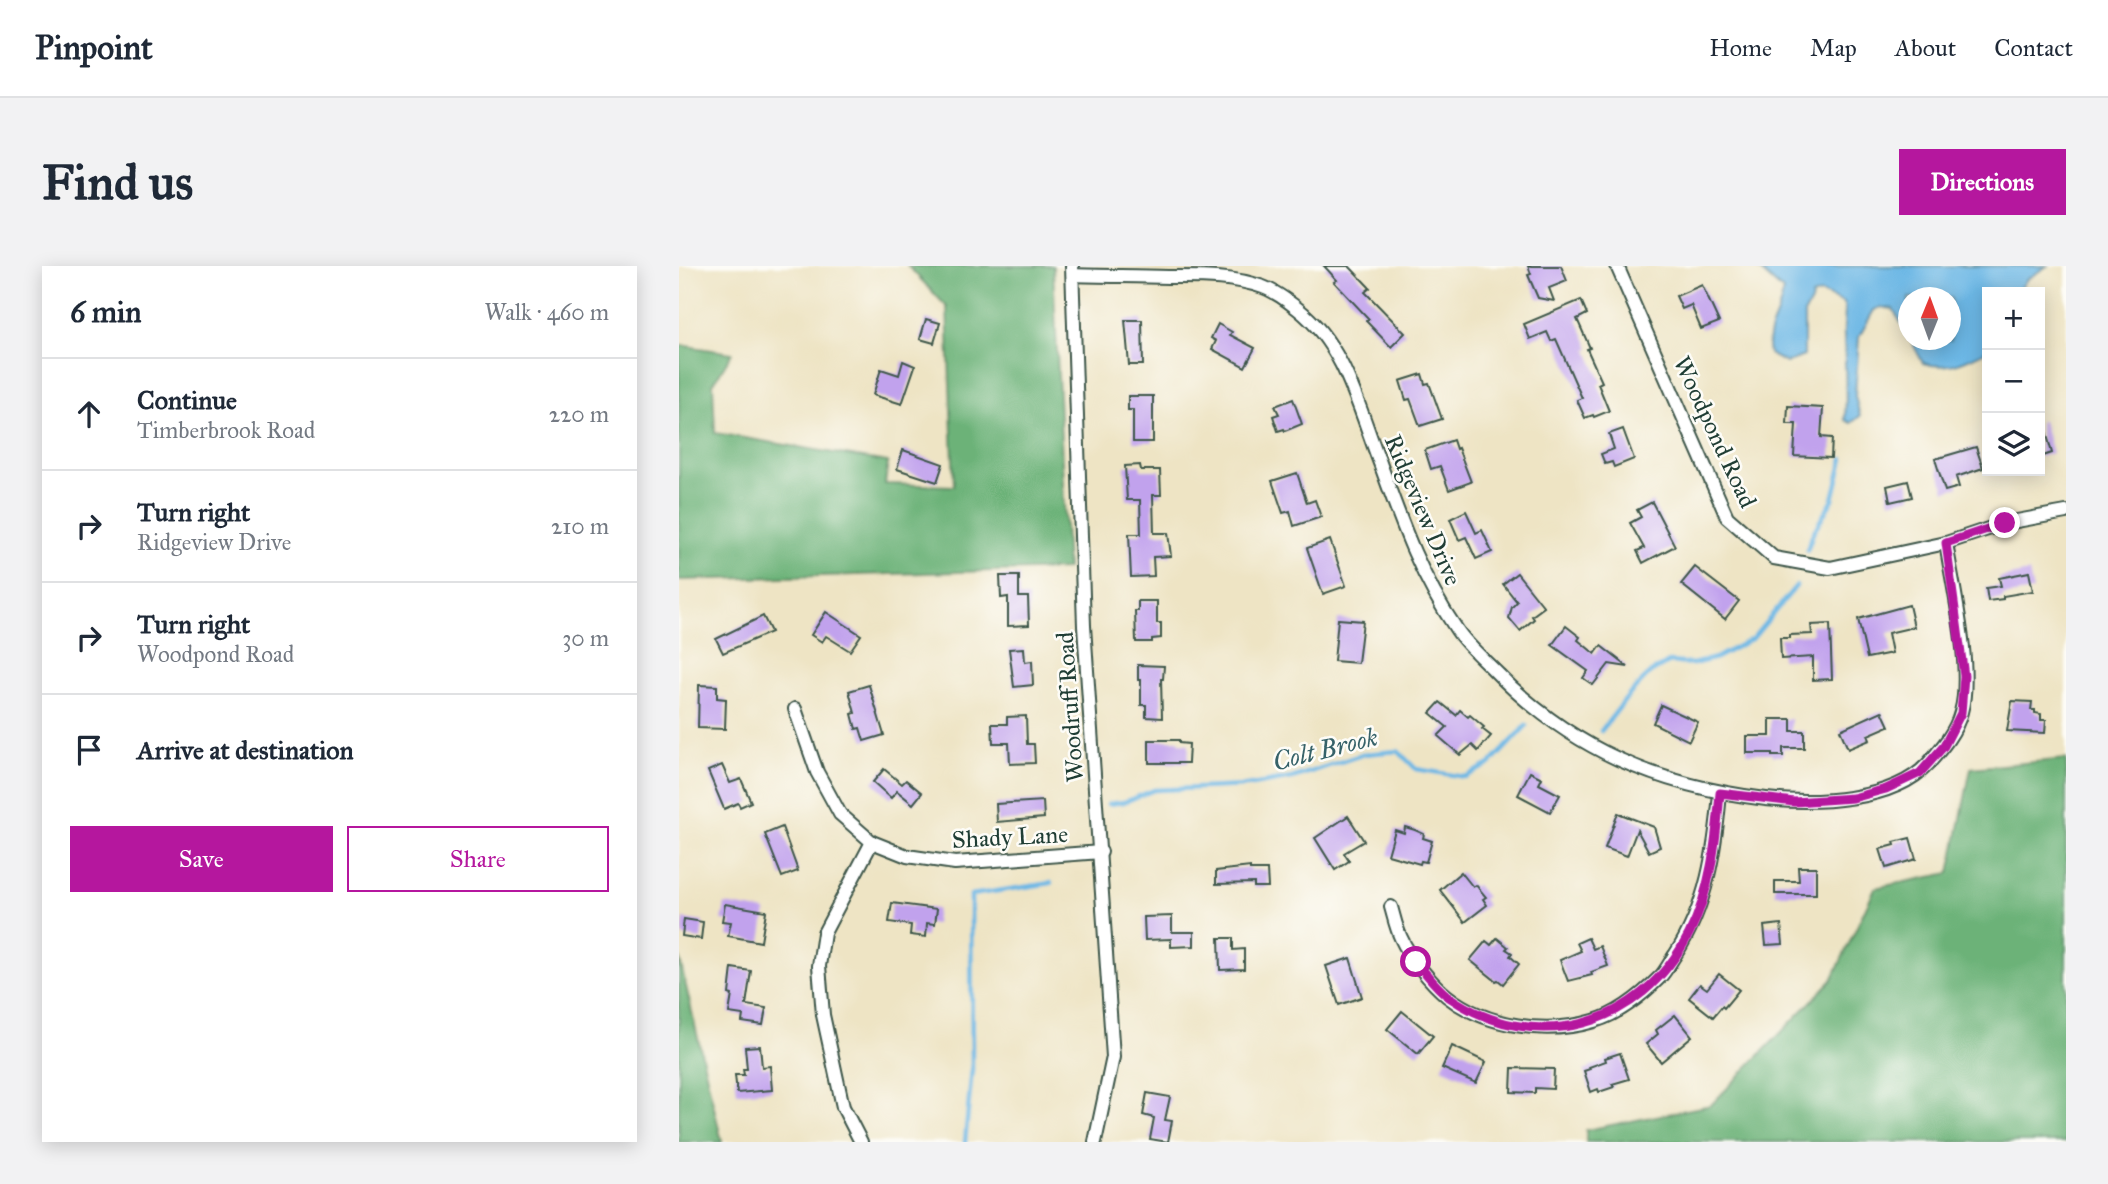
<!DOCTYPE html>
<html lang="en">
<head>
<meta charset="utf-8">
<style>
	:root { --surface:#fff; --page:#f2f2f3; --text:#1f2937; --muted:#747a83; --line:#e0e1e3; --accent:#b5179e }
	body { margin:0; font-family:"IM FELL Great Primer",serif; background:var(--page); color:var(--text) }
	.controls { position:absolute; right:21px; top:21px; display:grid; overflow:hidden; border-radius:0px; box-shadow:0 4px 18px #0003 }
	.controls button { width:63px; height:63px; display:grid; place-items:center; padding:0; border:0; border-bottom:2px solid var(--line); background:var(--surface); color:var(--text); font:35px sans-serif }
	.compass { position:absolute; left:1219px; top:21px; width:63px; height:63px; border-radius:50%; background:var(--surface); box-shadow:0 4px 18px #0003; rotate:1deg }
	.stop { position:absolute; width:21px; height:21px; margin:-16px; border:5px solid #b5179e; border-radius:50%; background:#fff }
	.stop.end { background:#b5179e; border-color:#fff; box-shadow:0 2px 7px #0008 }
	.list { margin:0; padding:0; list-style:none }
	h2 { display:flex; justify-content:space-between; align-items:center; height:91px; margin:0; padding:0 28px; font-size:30px }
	h2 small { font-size:23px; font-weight:400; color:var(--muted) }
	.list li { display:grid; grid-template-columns:46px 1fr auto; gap:21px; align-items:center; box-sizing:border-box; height:112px; padding:0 28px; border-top:2px solid var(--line) }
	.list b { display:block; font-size:26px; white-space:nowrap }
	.list p { margin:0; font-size:23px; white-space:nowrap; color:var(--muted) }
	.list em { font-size:23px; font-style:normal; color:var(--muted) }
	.actions { display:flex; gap:14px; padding:21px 28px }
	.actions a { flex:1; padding:16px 0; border:2px solid var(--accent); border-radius:0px; text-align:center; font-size:24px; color:var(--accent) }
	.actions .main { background:var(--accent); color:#fff }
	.icon { flex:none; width:38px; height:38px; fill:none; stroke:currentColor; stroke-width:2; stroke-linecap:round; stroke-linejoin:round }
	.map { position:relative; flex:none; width:1387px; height:876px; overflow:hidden; border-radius:0px }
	header { display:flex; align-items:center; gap:42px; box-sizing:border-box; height:98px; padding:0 35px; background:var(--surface); border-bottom:2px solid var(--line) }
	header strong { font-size:33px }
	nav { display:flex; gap:38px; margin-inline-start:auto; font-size:24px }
	.intro { display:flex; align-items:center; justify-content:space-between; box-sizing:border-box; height:168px; padding:0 42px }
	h1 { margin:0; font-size:49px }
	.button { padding:18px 32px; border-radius:0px; background:var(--accent); color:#fff; font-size:24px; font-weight:700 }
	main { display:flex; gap:42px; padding:0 42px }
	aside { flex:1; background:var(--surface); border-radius:0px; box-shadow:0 4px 18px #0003 }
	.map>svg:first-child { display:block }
	.forest { fill:#6cb278; stroke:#467856; stroke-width:2 }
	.water { fill:#6cb7e5; stroke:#467a8c; stroke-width:2 }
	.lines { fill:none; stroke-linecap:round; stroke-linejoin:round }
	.stream { stroke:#6cb7e5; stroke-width:4.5 }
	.building { fill:#c1a2ed }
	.street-casing { stroke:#3e564a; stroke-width:16 }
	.street { stroke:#fff; stroke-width:12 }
	.route { stroke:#b5179e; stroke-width:9 }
	.labels { text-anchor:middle; stroke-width:5; stroke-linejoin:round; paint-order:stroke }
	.street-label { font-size:24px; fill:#1f3d34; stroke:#fdfcf7 }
	.water-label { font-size:26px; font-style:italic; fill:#366269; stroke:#fdfcf7 }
</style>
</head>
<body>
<header>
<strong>Pinpoint</strong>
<nav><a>Home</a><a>Map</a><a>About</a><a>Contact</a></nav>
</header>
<div class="intro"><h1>Find us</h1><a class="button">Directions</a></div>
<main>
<aside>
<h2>6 min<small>Walk · 460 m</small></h2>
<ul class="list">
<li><svg class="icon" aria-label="ahead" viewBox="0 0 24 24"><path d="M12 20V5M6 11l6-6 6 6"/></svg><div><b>Continue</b><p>Timberbrook Road</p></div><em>220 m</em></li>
<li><svg class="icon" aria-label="right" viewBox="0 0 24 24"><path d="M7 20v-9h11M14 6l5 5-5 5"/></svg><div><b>Turn right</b><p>Ridgeview Drive</p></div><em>210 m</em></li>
<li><svg class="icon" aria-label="right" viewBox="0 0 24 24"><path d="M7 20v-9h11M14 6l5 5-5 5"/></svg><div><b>Turn right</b><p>Woodpond Road</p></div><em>30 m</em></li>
<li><svg class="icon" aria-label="arrive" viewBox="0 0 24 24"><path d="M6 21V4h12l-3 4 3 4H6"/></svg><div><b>Arrive at destination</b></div></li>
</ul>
<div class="actions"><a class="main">Save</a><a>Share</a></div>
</aside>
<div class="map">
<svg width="1387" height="876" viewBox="0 0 1387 876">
	<rect width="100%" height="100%" fill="#fdfcf7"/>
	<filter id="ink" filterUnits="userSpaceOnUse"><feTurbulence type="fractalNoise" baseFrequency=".0143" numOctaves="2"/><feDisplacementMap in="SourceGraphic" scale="14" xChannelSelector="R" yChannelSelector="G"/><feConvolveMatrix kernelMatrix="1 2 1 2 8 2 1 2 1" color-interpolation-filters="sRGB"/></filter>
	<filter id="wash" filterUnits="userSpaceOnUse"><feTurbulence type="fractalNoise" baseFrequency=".00686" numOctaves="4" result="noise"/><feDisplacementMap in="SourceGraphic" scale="28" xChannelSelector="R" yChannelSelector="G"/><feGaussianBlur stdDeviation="1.57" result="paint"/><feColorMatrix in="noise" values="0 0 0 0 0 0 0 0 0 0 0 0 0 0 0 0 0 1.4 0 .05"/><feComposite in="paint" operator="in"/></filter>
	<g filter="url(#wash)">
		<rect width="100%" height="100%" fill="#eee4c4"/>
		<!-- forest -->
		<g class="forest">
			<path d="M229 0H374L388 303 0 314V79L53 87 34 118 36 167 209 196 206 218 275 220 268 41Z"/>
			<path d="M1387 493V876H907V864L1032 839 1153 714 1196 622 1271 607 1292 502Z"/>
			<path d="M0 690 43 876H0Z"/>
		</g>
		<!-- water -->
		<path class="water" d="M1076 0H1368L1348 13 1339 26H1308V84C1286 95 1269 105 1244 97L1232 74H1272V32H1230L1229 69 1214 43 1202 41 1195 44 1180 71 1176 130 1181 150 1172 157 1166 154C1168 126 1166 98 1165 70 1164 59 1167 48 1165 37L1142 27 1133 30 1132 36 1125 48V90L1107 97 1090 88C1085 64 1102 49 1104 25Z"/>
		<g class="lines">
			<!-- stream -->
			<g class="stream">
				<path d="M1128 284 1134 267 1154 233 1164 193"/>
				<path d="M922 465 950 429 971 407 990 396 1014 398 1037 392 1074 372 1117 320"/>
				<path d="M429 538 445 536 475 524 567 520 613 512 685 488 719 485 737 503 786 511 811 498 847 460"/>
				<path d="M286 876 293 803 292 629 372 617"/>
			</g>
		</g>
		<g id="blocks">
			<!-- building -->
			<g class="building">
				<path d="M645 0H670L691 22 686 26 726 67 712 81 687 55 690 53 655 16 658 14Z"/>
				<path d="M849 0H882L888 15 870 22 875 35 859 32 849 9 852 8Z"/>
				<path d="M1023 19 1040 56 1022 63 1012 39 1003 43 997 30Z"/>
				<path d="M902 34 908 48 898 53 911 82 908 83 923 116 919 118 930 145 915 151 914 149 906 152 898 134 903 132 877 73 872 75 868 66 851 73 845 58Z"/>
				<path d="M247 53 261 57 255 77 241 73Z"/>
				<path d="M446 54H463L464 99H450Z"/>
				<path d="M539 58 553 66 551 69 576 82 566 101 533 83 537 75 532 72Z"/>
				<path d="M224 95 236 100 223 138 194 129 202 103 220 109Z"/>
				<path d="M743 108 746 118 750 117 763 153 741 160 731 133 727 134 721 115Z"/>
				<path d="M449 130H474V176H454V144H449Z"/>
				<path d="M614 133 623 158 606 165 605 163 599 165 594 150 600 148 596 140Z"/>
				<path d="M1109 140 1144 142 1142 171 1153 172 1152 192 1115 190 1117 158H1108Z"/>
				<path d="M1361 155H1364L1373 187 1361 191Z"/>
				<path d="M944 163 955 193 935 201 933 196 926 198 922 188 935 183 930 168Z"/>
				<path d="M774 174 777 183 779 182 792 216 770 224 761 200 752 203 746 184Z"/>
				<path d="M1297 181 1304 202 1277 211 1280 221 1266 225 1256 193Z"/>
				<path d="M224 184 264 198 258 216 218 203Z"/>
				<path d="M461 199 462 204H481L482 229H474L475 267H489L492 290 474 291 475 310 452 311 450 268H462L461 234H448L446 200Z"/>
				<path d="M618 207 628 237 636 234 642 251 615 260 611 245 604 247 593 215Z"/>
				<path d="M1229 215 1233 231 1211 236 1208 220Z"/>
				<path d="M973 236 996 280 964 297 958 285 965 282 951 257 962 251 958 244Z"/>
				<path d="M787 245 797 267 803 264 813 286 797 293 787 271 780 274 771 253Z"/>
				<path d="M651 274 667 320 644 328 628 282Z"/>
				<path d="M1016 301 1060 335 1046 353 1002 318Z"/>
				<path d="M1350 306 1354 325 1324 330V333L1309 335 1307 322 1322 320 1320 312Z"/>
				<path d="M838 307 865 341 853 350 855 353 841 365 830 352 833 341 838 336 824 318Z"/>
				<path d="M321 310H340V331H349L350 359 329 360V331L322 332Z"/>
				<path d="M459 335H478V357H482V372L473 373V376H457L456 345H459Z"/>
				<path d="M1230 339 1235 361 1209 367 1213 387 1188 392 1179 353Z"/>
				<path d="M147 346 182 369 171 385 147 370 143 376 132 369Z"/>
				<path d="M84 350 92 366 44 387 37 373Z"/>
				<path d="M659 353 684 355 679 397 655 395Z"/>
				<path d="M1151 358 1153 413 1134 414V391L1102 393 1101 372H1111V369L1133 368 1132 359Z"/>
				<path d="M887 360 901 371 899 374 916 388 922 380 949 401 930 398 914 419 904 412 909 405 873 379Z"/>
				<path d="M345 382 346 396 353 395 354 419 335 421 330 383Z"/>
				<path d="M459 399 485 400 484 413H482L483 452 467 451V439H462V414H459Z"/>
				<path d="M20 419 38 420V432L47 433 46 463 19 462Z"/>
				<path d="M190 419 205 469 185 475 181 462 177 463 173 448 176 447 170 425Z"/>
				<path d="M1333 435 1353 436 1352 444H1356V447L1362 448V454H1367L1366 467 1328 465Z"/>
				<path d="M761 436 777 449 781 444 789 451 791 449 805 461 803 463 812 470 799 485 793 479 781 489 759 470 768 461 751 447Z"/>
				<path d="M982 439 1019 456 1010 475 974 457Z"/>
				<path d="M1203 445 1210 460 1189 469 1191 474 1169 483 1161 464Z"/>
				<path d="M347 450 348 478H355L356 497 331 498 330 477H314L313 458H328V451Z"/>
				<path d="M1091 453H1112V465H1125V482H1104V490H1093V487H1068V470H1091Z"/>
				<path d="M470 474H500V477L510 478 509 497H470Z"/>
				<path d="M43 499 51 517 62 513 72 536 61 541 59 537 45 543 29 505Z"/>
				<path d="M205 503 223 518 227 514 243 527 234 538 218 525 212 532 194 516Z"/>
				<path d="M851 506 863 512 860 518 881 529 871 546 839 529Z"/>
				<path d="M364 535 365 552 318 556 317 538Z"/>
				<path d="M939 547 975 561 981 581 970 586 958 564 948 590 926 582Z"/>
				<path d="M669 550 685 575 665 587 670 595 656 604 636 572Z"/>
				<path d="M103 561 119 605 103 611 86 568Z"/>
				<path d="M726 561 736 564 745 568 744 572 753 575 747 596 742 595 741 598 709 589 716 564 725 567Z"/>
				<path d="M1231 572 1237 593 1207 602 1201 583 1216 579 1215 576Z"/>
				<path d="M571 601V604H588L589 621H575V617L537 618V605Z"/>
				<path d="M1119 601H1137V628H1096V615H1120Z"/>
				<path d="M782 606 794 621 797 619 807 631 804 633 808 639 786 656 761 624Z"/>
				<path d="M213 637 258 643 256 658 248 657 247 671 231 669 232 659 210 656Z"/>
				<path d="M46 638 87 645 82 676 49 670 52 656 43 655Z"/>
				<path d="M493 650V666H515V680L492 681V673L466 674 465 651Z"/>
				<path d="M5 653 24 656 22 673 3 670Z"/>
				<path d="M1102 658 1104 678 1087 679 1085 660Z"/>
				<path d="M540 672H554V684L565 683V703L541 704Z"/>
				<path d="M818 672 829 681 827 683 833 687 831 690 840 698 824 718 819 714 817 715 791 694 807 675 812 679Z"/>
				<path d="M909 672 914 683 921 680 929 700 912 706 913 709 889 715 881 694 902 685 898 677Z"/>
				<path d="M671 692 683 731 660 739 647 700Z"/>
				<path d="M53 702 72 705 67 739 87 742 84 759 63 756 64 749 50 747 53 729 50 728Z"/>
				<path d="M1040 708 1060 724 1045 742 1043 740 1034 751 1010 732 1021 718 1028 723Z"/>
				<path d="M723 745 754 770 739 788 708 763Z"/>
				<path d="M996 749 1013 770 982 796 967 778 979 768 977 764Z"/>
				<path d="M81 780 83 801 91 800 93 824 58 827 56 809H65L64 803H68L66 781Z"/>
				<path d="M773 780 807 796 797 817 763 802Z"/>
				<path d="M941 787 950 813 933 818 935 821 920 826 919 823 912 826 905 805 911 803 910 801 927 795 926 792Z"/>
				<path d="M833 802 875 803 874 823 856 822V827L832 826Z"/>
				<path d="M468 827 491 831 486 854 493 855 489 876 471 873 475 852 464 849Z"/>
			</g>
		</g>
	</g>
	<g filter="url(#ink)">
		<use href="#blocks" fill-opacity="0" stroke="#3e564a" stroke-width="2"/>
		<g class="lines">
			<!-- street casing -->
			<g class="street-casing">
				<g id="street">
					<path d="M393 0 405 360 434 791 416 876"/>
					<path d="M938 0 1048 251 1095 292 1151 302 1267 277 1327 257 1387 246"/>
					<path d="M394 9C425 10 457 10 489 11 522 11 553 10 584 21 595 25 609 35 619 43 666 80 680 143 701 197 723 258 741 310 778 364 788 379 803 392 815 404 891 483 980 520 1087 533 1135 538 1214 536 1249 498 1262 483 1277 466 1282 446 1294 404 1274 322 1267 277"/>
					<path d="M116 443 138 506 161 548 193 576 228 590 276 597 422 586"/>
					<path d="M712 641C715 651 717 662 722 672 730 690 752 717 768 730 807 761 868 769 915 755 940 748 963 729 981 711 987 705 991 696 996 689 1028 640 1036 585 1041 527"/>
					<path d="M182 876 164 841 144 749 140 700 145 667 193 576"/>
				</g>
			</g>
			<!-- street -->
			<use href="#street" class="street"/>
		</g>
	</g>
	<g class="lines" filter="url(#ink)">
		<!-- route -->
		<path class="route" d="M737 696C747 707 757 722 770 731 857 791 962 761 1010 668 1032 625 1037 575 1041 527L1115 536 1174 532 1207 523 1241 507 1265 480 1282 447 1285 410 1267 277 1326 257"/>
	</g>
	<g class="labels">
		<!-- street labels -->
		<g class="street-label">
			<text transform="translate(1036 166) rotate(65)" y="8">Woodpond Road</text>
			<text transform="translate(744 244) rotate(67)" y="8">Ridgeview Drive</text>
			<text transform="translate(391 441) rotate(-94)" y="8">Woodruff Road</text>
			<text transform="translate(331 571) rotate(-3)" y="8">Shady Lane</text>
		</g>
		<!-- water labels -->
		<g class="water-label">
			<text transform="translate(646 483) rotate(-14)" y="9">Colt Brook</text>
		</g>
	</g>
</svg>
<div class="controls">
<button>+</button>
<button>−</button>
<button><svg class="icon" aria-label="layers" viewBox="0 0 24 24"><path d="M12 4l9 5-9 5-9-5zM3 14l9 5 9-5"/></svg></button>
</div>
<svg class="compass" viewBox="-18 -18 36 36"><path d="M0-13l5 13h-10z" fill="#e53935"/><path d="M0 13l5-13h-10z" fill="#747a83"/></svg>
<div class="stop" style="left:737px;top:696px"></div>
<div class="stop end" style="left:1326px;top:257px"></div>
</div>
</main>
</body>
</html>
